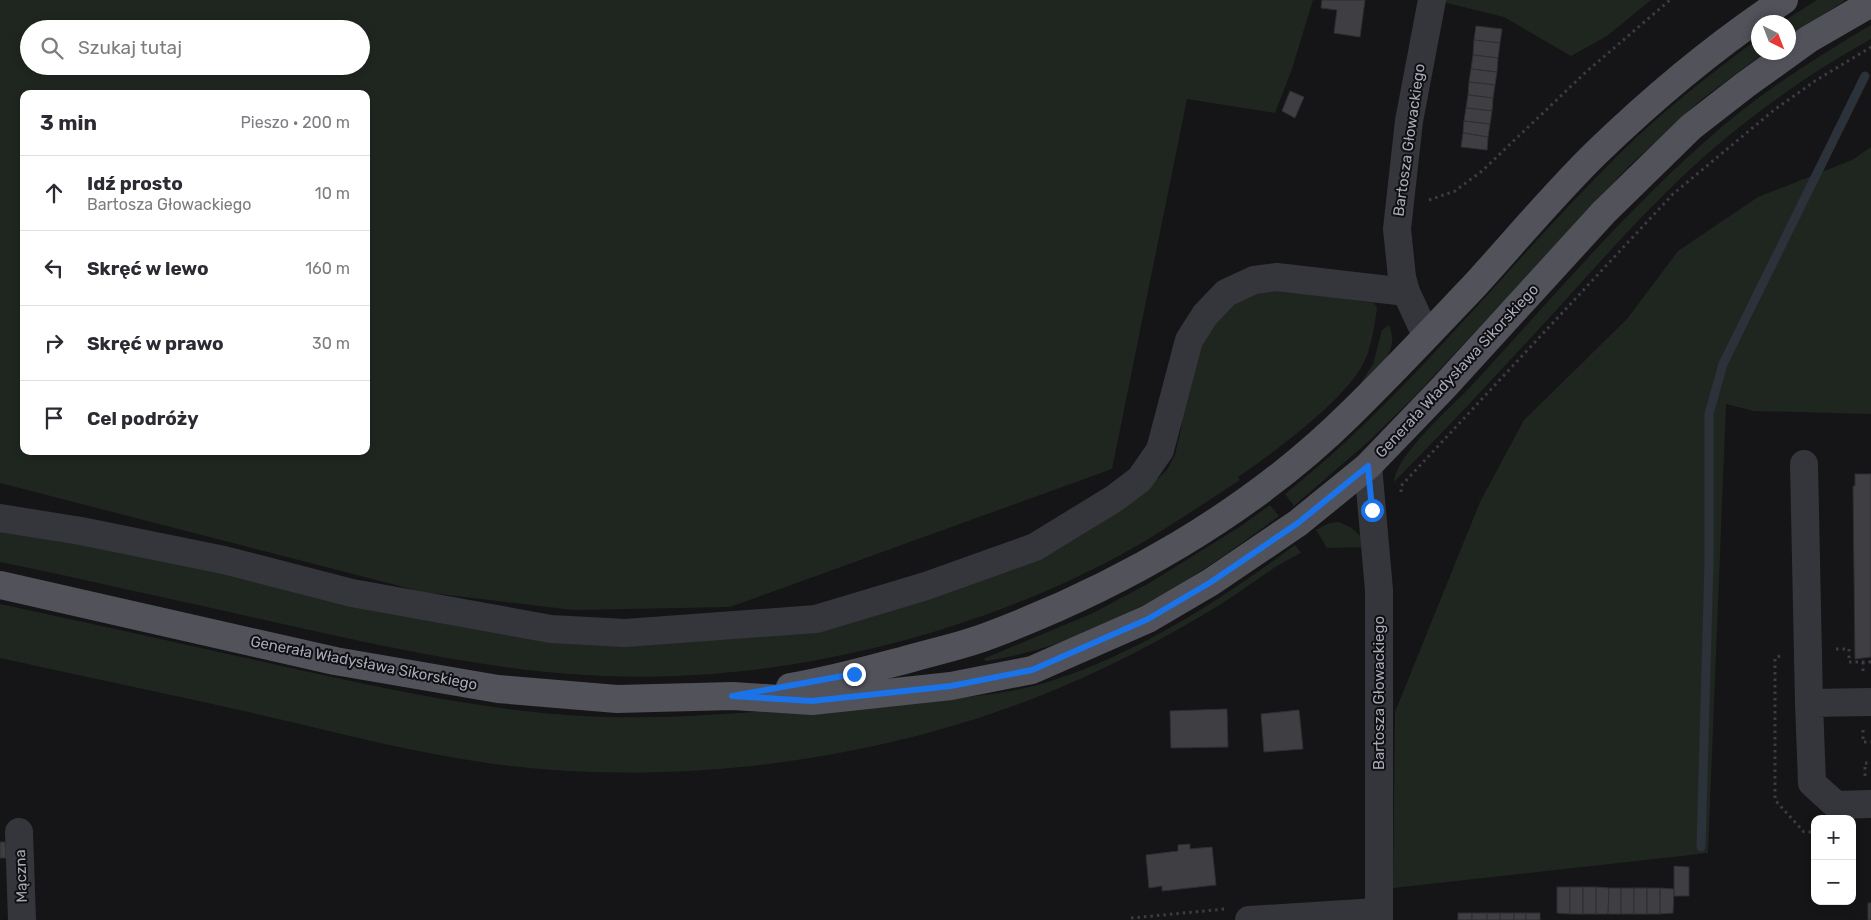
<!DOCTYPE html>
<html lang="pl">
<head>
<meta charset="utf-8">
<style>
	:root { --surface:#fff; --page:#f2f2f3; --text:#2b2b33; --muted:#7c7c81; --line:#e1e1e2 }
	body { margin:0; font-family:Rubik,sans-serif; background:var(--page); color:var(--text) }
	.controls { position:absolute; right:15px; bottom:15px; display:grid; overflow:hidden; border-radius:10px; box-shadow:0 2px 8px #0003 }
	.controls button { width:45px; height:45px; display:grid; place-items:center; padding:0; border:0; border-bottom:1px solid var(--line); background:var(--surface); color:var(--text); font:25px sans-serif }
	.compass { position:absolute; left:1751px; top:15px; width:45px; height:45px; border-radius:50%; background:var(--surface); box-shadow:0 2px 8px #0003; rotate:138deg }
	.stop { position:absolute; width:15px; height:15px; margin:-11px; border:4px solid #1a73e8; border-radius:50%; background:#fff }
	.stop.end { background:#1a73e8; border-color:#fff; box-shadow:0 1px 5px #0008 }
	.list { margin:0; padding:0; list-style:none }
	h2 { display:flex; justify-content:space-between; align-items:center; height:65px; margin:0; padding:0 20px; font-size:21px }
	h2 small { font-size:16px; font-weight:400; color:var(--muted) }
	.list li { display:grid; grid-template-columns:32px 1fr auto; gap:15px; align-items:center; box-sizing:border-box; height:75px; padding:0 20px; border-top:1px solid var(--line) }
	.list b { display:block; font-size:19px; white-space:nowrap }
	.list p { margin:0; font-size:16px; white-space:nowrap; color:var(--muted) }
	.list em { font-size:16px; font-style:normal; color:var(--muted) }
	.icon { flex:none; width:28px; height:28px; fill:none; stroke:currentColor; stroke-width:2; stroke-linecap:round; stroke-linejoin:round }
	.map { position:relative; flex:none; width:1871px; height:920px; overflow:hidden }
	.search { position:absolute; background:var(--surface); box-shadow:0 2px 8px #0003; left:20px; top:20px; width:350px; height:55px; display:flex; align-items:center; gap:12px; box-sizing:border-box; padding:0 18px; border-radius:28px; color:var(--muted); font-size:19px }
	.panel { position:absolute; background:var(--surface); box-shadow:0 2px 8px #0003; left:20px; top:90px; width:350px; height:365px; border-radius:10px }
	.map>svg:first-child { display:block }
	.green { fill:#1f2620; fill-rule:evenodd }
	.lines { fill:none; stroke-linecap:round; stroke-linejoin:round }
	.stream { stroke:#2b323a; stroke-width:9 }
	.building { fill:#3f3f43; stroke:#2f2e32 }
	.path { stroke:#3b3d42; stroke-width:3; stroke-dasharray:2.5 4; stroke-linecap:butt }
	.minor { stroke:#35363b; stroke-width:28 }
	.major { stroke:#51525a; stroke-width:28 }
	.route { stroke:#1a73e8; stroke-width:6 }
	.labels { text-anchor:middle; stroke-width:4; stroke-linejoin:round; paint-order:stroke }
	.street-label { font-size:15px; fill:#a6aab7; stroke:#100f11 }
</style>
</head>
<body>
<div class="map">
<svg width="1871" height="920" viewBox="0 0 1871 920">
	<rect width="100%" height="100%" fill="#151416"/>
	<!-- green -->
	<g class="green">
		<path d="M0 0H1313L1292 69 1275 113 1187 99 1112 469 730 607 573 610 423 592 0 483ZM29 29H361V66H29ZM24 94H366V451H24Z"/>
		<path d="M1434 0H1651L1607 36 1571 56 1504 17Z"/>
		<path d="M1817 0H1846L1789 36 1788 22H1782Z"/>
		<path d="M1871 25V39C1804 76 1741 122 1685 174 1629 227 1579 286 1527 342 1483 390 1439 436 1394 482 1397 453 1453 406 1474 383 1553 297 1629 207 1718 130 1765 90 1818 56 1871 25Z"/>
		<path d="M1758 39V52L1764 53 1702 99 1628 167 1416 395 1368 442 1294 506 1285 494C1417 389 1516 252 1638 136 1676 101 1716 69 1758 39Z"/>
		<path d="M1871 147V414L1754 411 1726 404 1708 853 1393 888 1395 712 1480 502 1524 420 1627 319 1678 251 1758 197 1852 160Z"/>
		<path d="M1258 291H1287L1374 303 1377 308C1374 328 1372 346 1363 364 1346 399 1271 455 1238 477L1240 480C1209 500 1178 521 1147 540 985 635 773 687 586 675 471 668 359 641 247 616 165 598 83 579 0 562V523L504 628 846 615 1155 481 1167 470 1175 455 1181 429 1186 376 1216 312Z"/>
		<path d="M1389 325C1401 353 1377 368 1359 386L1373 364 1382 330Z"/>
		<path d="M1270 505 1279 516C1193 580 1094 645 986 661L983 659 1093 613 1151 582 1241 526Z"/>
		<path d="M1339 522C1354 528 1360 534 1367 547L1327 548 1316 530 1329 523Z"/>
		<path d="M1295 545 1301 553C1273 566 1248 587 1221 604 1161 641 1097 674 1032 699 866 763 670 787 494 764 420 754 347 735 274 718 183 697 91 678 0 658V604C92 624 185 644 277 665 378 687 479 710 583 716 670 721 759 711 846 705 912 700 992 701 1054 680 1140 652 1222 599 1295 545Z"/>
	</g>
	<g class="lines">
		<!-- stream -->
		<path class="stream" d="M1701 847 1709 563V414L1723 364 1865 76"/>
	</g>
	<!-- building -->
	<g class="building">
		<path d="M1322 0H1365L1360 37 1334 33 1337 10 1321 8Z"/>
		<path d="M1476 26 1502 29 1500 43 1474 40Z"/>
		<path d="M1474 40 1500 43 1498 58 1473 55Z"/>
		<path d="M1473 55 1498 58 1497 72 1471 69Z"/>
		<path d="M1471 69 1497 72 1495 85 1469 82Z"/>
		<path d="M1469 82 1495 85 1493 98 1468 95Z"/>
		<path d="M1290 91 1304 97 1295 118 1282 111Z"/>
		<path d="M1468 95 1493 98 1492 111 1466 108Z"/>
		<path d="M1466 108 1492 111 1490 124 1464 121Z"/>
		<path d="M1464 121 1490 124 1488 137 1463 133Z"/>
		<path d="M1463 133 1488 137 1487 150 1461 147Z"/>
		<path d="M1855 474H1871V657L1855 659 1853 486H1855Z"/>
		<path d="M1227 709 1228 747 1171 748 1170 711Z"/>
		<path d="M1299 710 1303 749 1264 752 1261 714Z"/>
		<path d="M0 842H5L6 858H0Z"/>
		<path d="M1190 844V849L1212 847 1216 885 1162 891V886L1149 888 1146 855 1178 851V845Z"/>
		<path d="M1674 866 1689 867V896H1674Z"/>
		<path d="M1557 887H1570V914L1557 913Z"/>
		<rect x="1570" y="887" width="13" height="27"/>
		<rect x="1583" y="887" width="13" height="27"/>
		<path d="M1596 887 1609 888 1608 914H1596Z"/>
		<path d="M1609 888H1621V914H1608Z"/>
		<rect x="1621" y="888" width="13" height="26"/>
		<rect x="1634" y="888" width="13" height="26"/>
		<rect x="1647" y="888" width="13" height="26"/>
		<path d="M1660 888 1674 889 1673 913 1660 914Z"/>
		<rect x="1868" y="903" width="3" height="17"/>
		<rect x="1458" y="913" width="14" height="7"/>
		<rect x="1472" y="913" width="15" height="7"/>
		<rect x="1487" y="913" width="13" height="7"/>
		<rect x="1500" y="913" width="14" height="7"/>
		<rect x="1514" y="913" width="12" height="7"/>
		<rect x="1526" y="913" width="14" height="7"/>
	</g>
	<g class="lines">
		<!-- path -->
		<g class="path">
			<path d="M1429 200 1455 191 1482 171 1586 72 1670 0"/>
			<path d="M1401 492V486L1426 459 1673 194 1774 110 1815 81 1871 47"/>
			<path d="M1836 649H1849V662H1871"/>
			<path d="M1780 656 1775 658V800L1804 832H1815"/>
			<path d="M1863 662V674"/>
			<path d="M1863 730V742H1871"/>
			<path d="M1865 776V763H1871"/>
			<path d="M1131 918 1225 909"/>
		</g>
		<!-- minor -->
		<g class="minor">
			<path d="M1426 335 1406 292 1402 277 1397 229 1409 121 1432 0"/>
			<path d="M1804 464 1809 703"/>
			<path d="M1368 466 1379 590V920"/>
			<path d="M0 518 81 531 224 560 352 593 551 629 625 633 816 619 926 586 1035 547 1115 498 1140 479 1160 450 1189 340 1205 315 1226 293 1254 280 1277 277 1406 292"/>
			<path d="M1871 702 1809 703 1812 783 1836 805 1871 804"/>
			<path d="M19 832 22 920"/>
			<path d="M1249 920 1377 912"/>
		</g>
		<!-- major -->
		<g class="major">
			<path d="M0 585 335 661 498 689 617 699 733 696 812 701 951 686 1032 670 1148 619 1211 582 1298 523 1368 466 1444 387 1604 212 1691 127 1745 85 1809 39 1871 3"/>
			<path d="M790 687C829 681 867 670 905 660 932 652 962 646 988 636 1119 587 1250 513 1350 414 1393 372 1434 328 1475 285 1515 241 1554 194 1597 152 1655 96 1716 45 1784 0"/>
		</g>
	</g>
	<g class="lines">
		<!-- route -->
		<path class="route" d="M854 674 732 696 812 701 951 686 1032 670 1148 619 1211 582 1298 523 1368 466 1372 510"/>
	</g>
	<g class="labels">
		<!-- street labels -->
		<g class="street-label">
			<text transform="translate(1409 140) rotate(-82)" y="5">Bartosza Głowackiego</text>
			<text transform="translate(1457 371) rotate(-47)" y="5">Generała Władysława Sikorskiego</text>
			<text transform="translate(364 663) rotate(11)" y="5">Generała Władysława Sikorskiego</text>
			<text transform="translate(1379 693) rotate(-90)" y="5">Bartosza Głowackiego</text>
			<text transform="translate(21 876) rotate(-92)" y="5">Mączna</text>
		</g>
	</g>
</svg>
<div class="controls">
<button>+</button>
<button>−</button>
</div>
<svg class="compass" viewBox="-18 -18 36 36"><path d="M0-13l5 13h-10z" fill="#e53935"/><path d="M0 13l5-13h-10z" fill="#7c7c81"/></svg>
<div class="stop" style="left:1372px;top:510px"></div>
<div class="stop end" style="left:854px;top:674px"></div>
<div class="search"><svg class="icon" aria-label="search" viewBox="0 0 24 24"><circle cx="10" cy="10" r="6"/><path d="M15 15l6 6"/></svg>Szukaj tutaj</div>
<section class="panel">
<h2>3 min<small>Pieszo · 200 m</small></h2>
<ul class="list">
<li><svg class="icon" aria-label="ahead" viewBox="0 0 24 24"><path d="M12 20V5M6 11l6-6 6 6"/></svg><div><b>Idź prosto</b><p>Bartosza Głowackiego</p></div><em>10 m</em></li>
<li><svg class="icon" aria-label="left" viewBox="0 0 24 24"><path d="M17 20v-9H6M10 6l-5 5 5 5"/></svg><div><b>Skręć w lewo</b></div><em>160 m</em></li>
<li><svg class="icon" aria-label="right" viewBox="0 0 24 24"><path d="M7 20v-9h11M14 6l5 5-5 5"/></svg><div><b>Skręć w prawo</b></div><em>30 m</em></li>
<li><svg class="icon" aria-label="arrive" viewBox="0 0 24 24"><path d="M6 21V4h12l-3 4 3 4H6"/></svg><div><b>Cel podróży</b></div></li>
</ul>
</section>
</div>
</body>
</html>
